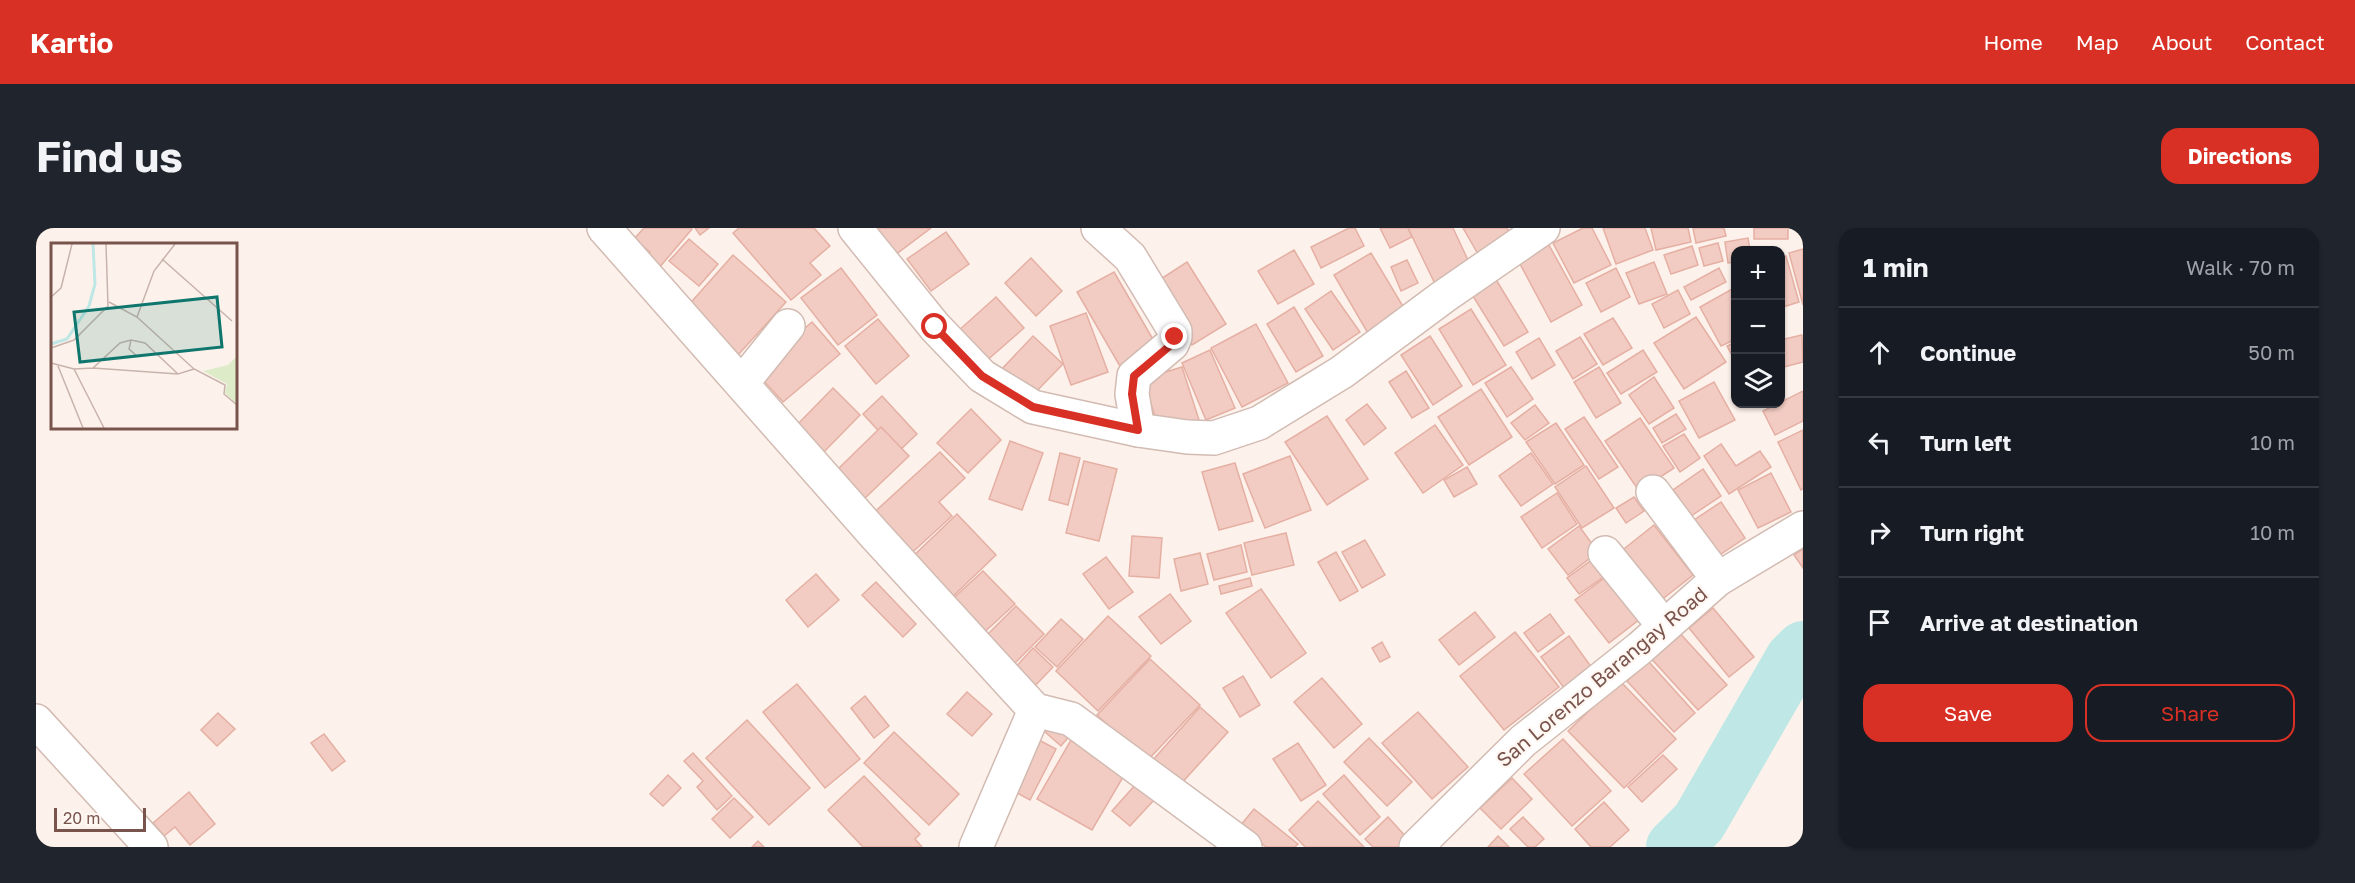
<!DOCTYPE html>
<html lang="en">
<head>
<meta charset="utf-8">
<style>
	:root { --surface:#171b24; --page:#20242c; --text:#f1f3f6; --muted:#9ea1a6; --line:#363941; --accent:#d93025 }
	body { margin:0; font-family:"Golos Text",sans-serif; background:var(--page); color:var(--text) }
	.controls { position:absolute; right:18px; top:18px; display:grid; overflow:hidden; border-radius:12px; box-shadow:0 2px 4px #0004 }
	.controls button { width:54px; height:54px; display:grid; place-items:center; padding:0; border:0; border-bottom:2px solid var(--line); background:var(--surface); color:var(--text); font:30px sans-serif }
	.scale { position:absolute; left:18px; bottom:15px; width:92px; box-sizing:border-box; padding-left:6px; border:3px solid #79544d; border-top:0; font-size:16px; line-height:21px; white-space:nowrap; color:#79544d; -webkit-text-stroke:4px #fff7f2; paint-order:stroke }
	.stop { position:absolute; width:18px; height:18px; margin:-14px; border:4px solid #d93025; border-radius:50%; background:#fff }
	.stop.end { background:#d93025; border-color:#fff; box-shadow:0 2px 6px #0008 }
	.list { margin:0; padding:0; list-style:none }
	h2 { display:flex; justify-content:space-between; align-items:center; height:78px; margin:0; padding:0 24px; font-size:26px }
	h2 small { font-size:20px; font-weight:400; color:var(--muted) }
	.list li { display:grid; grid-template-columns:39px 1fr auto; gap:18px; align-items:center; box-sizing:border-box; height:90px; padding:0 24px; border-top:2px solid var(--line) }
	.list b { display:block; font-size:22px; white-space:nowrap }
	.list em { font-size:20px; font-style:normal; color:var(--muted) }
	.actions { display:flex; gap:12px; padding:18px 24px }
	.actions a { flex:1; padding:14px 0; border:2px solid var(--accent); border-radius:18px; text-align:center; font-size:21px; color:var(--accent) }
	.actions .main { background:var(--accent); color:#fff }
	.icon { flex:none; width:33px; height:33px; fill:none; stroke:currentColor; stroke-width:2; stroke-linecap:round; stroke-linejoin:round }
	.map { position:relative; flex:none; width:1767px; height:619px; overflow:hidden; border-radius:18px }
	header { display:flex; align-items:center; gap:36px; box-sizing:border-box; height:84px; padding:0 30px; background:var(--accent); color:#fff }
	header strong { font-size:28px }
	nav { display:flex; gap:33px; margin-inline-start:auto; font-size:21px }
	.intro { display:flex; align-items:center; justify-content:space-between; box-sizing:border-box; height:144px; padding:0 36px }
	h1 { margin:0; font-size:42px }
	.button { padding:15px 27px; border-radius:18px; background:var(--accent); color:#fff; font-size:21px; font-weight:700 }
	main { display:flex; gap:36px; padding:0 36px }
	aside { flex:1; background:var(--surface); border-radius:18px; box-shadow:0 2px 4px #0004 }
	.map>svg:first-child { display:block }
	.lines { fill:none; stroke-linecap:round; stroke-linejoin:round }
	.river { stroke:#bee7e5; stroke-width:56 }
	.building { fill:#f2ccc2; stroke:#e5afa3; stroke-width:1.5 }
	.minor-casing { stroke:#d2bbb2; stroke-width:36 }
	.minor { stroke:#fff; stroke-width:33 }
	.route { stroke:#d93025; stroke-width:8 }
	.labels { text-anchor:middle; stroke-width:4.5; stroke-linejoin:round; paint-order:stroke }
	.street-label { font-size:20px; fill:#79544d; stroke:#fff7f2 }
	.inset-river { fill:none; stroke:#bee7e5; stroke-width:3 }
	.inset-road { fill:none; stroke:#c8b3ac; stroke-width:1.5 }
	.view { fill:#0f766e; fill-opacity:0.15; stroke:#0f766e; stroke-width:3 }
	.inset-edge { fill:none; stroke:#79544d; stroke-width:3 }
</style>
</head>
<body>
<header>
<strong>Kartio</strong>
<nav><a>Home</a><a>Map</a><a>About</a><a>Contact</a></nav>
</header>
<div class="intro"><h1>Find us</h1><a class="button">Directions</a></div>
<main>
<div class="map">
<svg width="1767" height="619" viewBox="0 0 1767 619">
	<rect width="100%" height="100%" fill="#fdf2eb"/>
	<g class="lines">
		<!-- river -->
		<path class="river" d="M1638 619 1663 594 1757 431 1767 421"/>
	</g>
	<!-- building -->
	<g class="building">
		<path d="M608 0H655L656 1 623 40 609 29 614 24 598 11Z"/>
		<path d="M659 0H673L664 7Z"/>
		<path d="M703 0H778L794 18 774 35 785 47 755 72 697 5Z"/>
		<path d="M831 0H895L855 30Z"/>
		<path d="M1313 0H1319L1328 18 1285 40 1275 19Z"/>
		<path d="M1344 0H1372L1376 9 1354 20Z"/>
		<path d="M1372 0H1417L1438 45 1402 62Z"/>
		<path d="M1427 0H1471L1475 7 1442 26Z"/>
		<path d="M1547 0H1556L1575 37 1538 55 1517 15Z"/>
		<path d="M1567 0H1609L1617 22 1580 36Z"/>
		<path d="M1615 0H1652L1655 14 1620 22Z"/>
		<path d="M1657 0H1688L1690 8 1660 15Z"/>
		<rect x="1718" y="0" width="34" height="11"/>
		<path d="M910 4 933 36 895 63 871 31Z"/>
		<path d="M1712 10 1714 22H1700V34L1692 35 1689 14Z"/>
		<path d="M653 11 682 36 663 58 633 33Z"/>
		<path d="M1682 15 1687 33 1668 38 1663 20Z"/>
		<path d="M1513 17 1546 77 1515 94 1483 34Z"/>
		<path d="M1656 18 1662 37 1635 46 1628 27Z"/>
		<path d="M1767 21V77L1753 25Z"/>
		<path d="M1258 22 1278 56 1242 76 1222 43Z"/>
		<path d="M1335 25 1371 85 1333 107 1298 47Z"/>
		<path d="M697 27 750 74 702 127 650 80Z"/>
		<path d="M1750 28 1763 74 1747 79 1744 71V29Z"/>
		<path d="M995 30 1026 63 1000 88 969 55Z"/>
		<path d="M1371 32 1382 55 1365 63 1355 39Z"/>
		<path d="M1151 34 1190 96 1156 117 1117 56Z"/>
		<path d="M1618 34 1631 66 1603 76 1590 45Z"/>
		<path d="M805 40 841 87 802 117 765 70Z"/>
		<path d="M1580 40 1594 69 1565 84 1550 55Z"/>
		<path d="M1683 40 1690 54 1655 72 1648 59Z"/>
		<path d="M1078 44 1122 120 1085 140 1041 64Z"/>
		<path d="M1459 50 1492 104 1468 118 1435 65Z"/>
		<path d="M1698 60 1700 111 1685 118 1664 79Z"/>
		<path d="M1642 62 1654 86 1628 100 1616 76Z"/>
		<path d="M1295 63 1324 104 1297 122 1269 81Z"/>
		<path d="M960 69 988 100 948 135 921 104Z"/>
		<path d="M1258 79 1287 128 1260 144 1231 96Z"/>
		<path d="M1435 81 1470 137 1437 157 1403 101Z"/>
		<path d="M1050 85 1072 144 1035 157 1014 98Z"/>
		<path d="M1660 89 1690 134 1648 161 1618 115Z"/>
		<path d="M1577 90 1596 120 1567 137 1548 106Z"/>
		<path d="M842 91 873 128 840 156 809 118Z"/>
		<path d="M776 94 804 126 747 174 719 143Z"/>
		<path d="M1220 96 1252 155 1206 179 1175 120Z"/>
		<path d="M1766 107 1767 134 1744 140V112Z"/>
		<path d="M997 108 1027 136 993 171 964 143Z"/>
		<path d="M1394 108 1426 158 1397 177 1365 127Z"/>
		<path d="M1544 109 1561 136 1537 151 1520 123Z"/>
		<path d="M1503 110 1519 137 1496 151 1480 124Z"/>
		<path d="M1700 114V135L1691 118Z"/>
		<path d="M1174 122 1199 180 1170 192 1146 135Z"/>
		<path d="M1607 122 1621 144 1585 166 1571 145Z"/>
		<path d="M1146 139 1163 192 1124 204 1107 151Z"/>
		<path d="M1475 139 1497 171 1471 189 1449 155Z"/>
		<path d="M1563 139 1585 175 1560 190 1538 154Z"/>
		<path d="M1370 143 1393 180 1376 190 1353 154Z"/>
		<path d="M1618 149 1638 180 1613 196 1593 167Z"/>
		<path d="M1678 154 1699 192 1663 210 1643 173Z"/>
		<path d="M797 160 824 187 784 228 757 201Z"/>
		<path d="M1445 161 1476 209 1433 237 1402 189Z"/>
		<path d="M1767 163V193L1739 207 1727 183Z"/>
		<path d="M846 168 881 206 862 224 827 186Z"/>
		<path d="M1331 176 1350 200 1328 217 1310 192Z"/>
		<path d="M1499 177 1513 195 1489 212 1475 195Z"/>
		<path d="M935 181 965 212 932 245 901 215Z"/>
		<path d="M1640 186 1650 201 1626 215 1617 200Z"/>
		<path d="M1291 188 1332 251 1291 277 1249 214Z"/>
		<path d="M1548 189 1582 239 1563 251 1529 201Z"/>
		<path d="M1604 190 1638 240 1603 263 1569 213Z"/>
		<path d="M1520 195 1548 237 1519 256 1490 214Z"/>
		<path d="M1399 197 1427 237 1387 265 1359 225Z"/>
		<path d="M845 199 873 228 828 271 801 242Z"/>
		<path d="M1767 202V261L1765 262 1742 214Z"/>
		<path d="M1648 206 1664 230 1644 244 1627 218Z"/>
		<path d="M974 213 1007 225 986 282 953 271Z"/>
		<path d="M1685 216 1700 238 1724 223 1735 239 1693 266 1668 228Z"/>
		<path d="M904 224 929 250 903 274 916 288 869 331 832 290Z"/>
		<path d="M1024 225 1044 230 1032 277 1013 272Z"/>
		<path d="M1495 225 1517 256 1485 278 1463 248Z"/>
		<path d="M1254 228 1275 282 1229 300 1207 246Z"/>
		<path d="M1048 233 1081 241 1063 313 1030 305Z"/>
		<path d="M1199 235 1217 293 1183 302 1166 244Z"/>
		<path d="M1550 238 1578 280 1546 300 1519 259Z"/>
		<path d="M1431 239 1441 256 1418 269 1408 252Z"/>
		<path d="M1667 241 1685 268 1655 288 1637 262Z"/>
		<path d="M1735 245 1755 284 1722 300 1702 262Z"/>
		<path d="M1521 265 1541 296 1506 320 1485 289Z"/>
		<path d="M1598 269 1608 283 1590 295 1580 280Z"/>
		<path d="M1685 274 1709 310 1679 330 1655 294Z"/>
		<path d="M921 286 960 327 912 373 872 333Z"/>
		<path d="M1618 297 1657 347 1624 373 1584 324Z"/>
		<path d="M1543 298 1562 324 1532 347 1512 321Z"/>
		<path d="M1250 305 1258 337 1216 347 1208 315Z"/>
		<path d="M1096 308 1126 310 1123 350 1093 348Z"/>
		<path d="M1329 312 1349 347 1326 360 1306 324Z"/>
		<path d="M1205 317 1211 344 1178 352 1171 326Z"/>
		<path d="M1767 321V340L1758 327Z"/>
		<path d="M1300 324 1322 363 1304 373 1282 334Z"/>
		<path d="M1164 325 1172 356 1145 363 1138 331Z"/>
		<path d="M1070 329 1097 364 1073 381 1047 346Z"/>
		<path d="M1557 331 1569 348 1543 366 1531 350Z"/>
		<path d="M947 343 979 376 942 410 911 376Z"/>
		<path d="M780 346 803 372 772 399 750 372Z"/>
		<path d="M1571 348 1604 391 1573 415 1539 372Z"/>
		<path d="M1214 350 1216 358 1185 366 1183 358Z"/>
		<path d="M840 354 880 396 867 409 826 367Z"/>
		<path d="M1225 361 1270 425 1235 450 1190 385Z"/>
		<path d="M1134 366 1155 393 1125 416 1103 389Z"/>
		<path d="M980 378 1008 406 972 442 944 414Z"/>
		<path d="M1677 380 1718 429 1693 449 1653 400Z"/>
		<path d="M1439 384 1459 409 1423 437 1403 412Z"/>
		<path d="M1514 386 1528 405 1502 424 1488 405Z"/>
		<path d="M1072 388 1115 428 1062 483 1020 443Z"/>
		<path d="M1025 391 1047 411 1021 439 999 419Z"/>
		<path d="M1641 402 1691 457 1662 482 1612 427Z"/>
		<path d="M1479 404 1523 459 1468 502 1424 448Z"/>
		<path d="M1533 408 1556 440 1528 460 1505 429Z"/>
		<path d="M1346 414 1354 429 1344 434 1336 420Z"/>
		<path d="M997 420 1017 439 995 462 976 443Z"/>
		<path d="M1114 431 1164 477 1111 533 1061 487Z"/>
		<path d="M1613 434 1659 485 1638 504 1591 453Z"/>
		<path d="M1207 448 1224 477 1204 489 1187 460Z"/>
		<path d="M1286 450 1326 496 1298 520 1258 474Z"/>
		<path d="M1584 453 1640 511 1588 560 1532 503Z"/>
		<path d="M761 456 824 531 789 560 727 484Z"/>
		<path d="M931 464 956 486 936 508 911 486Z"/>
		<path d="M829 468 853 498 838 510 815 480Z"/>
		<path d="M1164 479 1192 504 1143 558 1116 533Z"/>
		<path d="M1382 484 1432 539 1396 571 1346 515Z"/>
		<path d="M182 485 199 501 181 518 165 502Z"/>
		<path d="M711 492 774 560 733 597 670 530Z"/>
		<path d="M1021 492 1036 505 1025 518 1009 504Z"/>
		<path d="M858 504 923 566 893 597 828 535Z"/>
		<path d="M288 506 309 533 296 543 275 515Z"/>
		<path d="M1333 510 1376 554 1351 578 1308 534Z"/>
		<path d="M1001 511 1020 521 994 572 974 561Z"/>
		<path d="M1527 511 1575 563 1536 598 1488 546Z"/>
		<path d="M1035 512 1090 544 1056 602 1001 571Z"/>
		<path d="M1262 515 1290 557 1265 573 1237 531Z"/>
		<path d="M657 525 696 568 681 582 661 559 667 553 648 533Z"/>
		<path d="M1627 527 1641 541 1606 574 1592 559Z"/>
		<path d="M632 547 645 560 627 578 614 566Z"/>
		<path d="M1308 547 1344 589 1324 607 1287 566Z"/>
		<path d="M828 548 884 606 879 611 886 619H827L792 582Z"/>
		<path d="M1476 550 1496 571 1465 601 1444 580Z"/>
		<path d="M1100 556 1118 572 1094 598 1076 583Z"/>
		<path d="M153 564 179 596 154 617 139 599 128 608 117 595Z"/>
		<path d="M698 570 717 589 694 610 676 591Z"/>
		<path d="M1282 573 1328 619H1269L1253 602Z"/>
		<path d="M1568 574 1593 602 1574 619H1555L1539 601Z"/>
		<path d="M1218 581 1262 616 1259 619H1230L1204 598Z"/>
		<path d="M1352 589 1371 610 1362 619H1337L1329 611Z"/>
		<path d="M1487 589 1508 611 1499 619H1492L1474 601Z"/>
		<path d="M1462 608 1473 619H1452Z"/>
		<path d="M722 613 728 619H716Z"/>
	</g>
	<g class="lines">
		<!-- minor casing -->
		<g class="minor-casing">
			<g id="minor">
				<path d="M568 0 839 307 999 482 1035 491 1209 619"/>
				<path d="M819 0 899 99 946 148 997 179 1102 202 1151 209 1178 210 1223 195 1306 144 1407 69 1507 0"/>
				<path d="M1062 0 1094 29 1139 103V109L1136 116 1098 148 1096 166 1102 202"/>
				<path d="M706 155 752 98"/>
				<path d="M1617 264 1682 351"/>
				<path d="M1569 325 1628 398"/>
				<path d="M0 493 115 619"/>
				<path d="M940 619 999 482"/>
				<path d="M1380 619 1487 513 1604 420 1682 351 1767 300"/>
			</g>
		</g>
		<!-- minor -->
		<use href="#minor" class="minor"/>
	</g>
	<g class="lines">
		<!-- route -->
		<path class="route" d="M899 99 946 148 997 179 1102 202 1096 166 1098 148 1136 116 1139 109"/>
	</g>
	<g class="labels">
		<!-- street labels -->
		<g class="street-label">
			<text transform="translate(1566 449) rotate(-40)" y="7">San Lorenzo Barangay Road</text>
		</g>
	</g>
	<!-- overview -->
	<g transform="translate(15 15)">
		<rect width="186" height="186" fill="#fdf2eb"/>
		<path d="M186 113V161L174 150 176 141 152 128 177 122Z" fill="#ddebc8"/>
		<path class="inset-river" d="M0 101 16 96 38 63 44 41 42 1"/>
		<path class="inset-road" d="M111 16 181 78M0 54 10 45 21 1M58 59 86 74 143 126 174 142 173 151 186 162M86 74 103 28 124 1M80 97 78 106 87 114M0 105 23 97 57 63 55 1M0 120 23 126 42 125 69 100 80 97 94 100 127 131 143 126M7 123 32 185M42 125 127 131M23 126 53 185"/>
		<path class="view" d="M166 54 171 104 29 119 23 69Z"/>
		<rect width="186" height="186" class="inset-edge"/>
	</g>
</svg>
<div class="controls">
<button>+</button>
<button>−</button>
<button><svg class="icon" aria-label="layers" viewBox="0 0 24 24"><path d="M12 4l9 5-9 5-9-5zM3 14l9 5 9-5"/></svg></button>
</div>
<div class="scale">20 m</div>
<div class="stop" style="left:899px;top:99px"></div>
<div class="stop end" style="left:1139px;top:109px"></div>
</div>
<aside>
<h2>1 min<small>Walk · 70 m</small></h2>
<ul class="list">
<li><svg class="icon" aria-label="ahead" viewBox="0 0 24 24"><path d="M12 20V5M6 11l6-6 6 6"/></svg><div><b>Continue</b></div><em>50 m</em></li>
<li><svg class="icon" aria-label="left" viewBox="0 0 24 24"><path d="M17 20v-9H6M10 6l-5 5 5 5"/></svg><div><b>Turn left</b></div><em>10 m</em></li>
<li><svg class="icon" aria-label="right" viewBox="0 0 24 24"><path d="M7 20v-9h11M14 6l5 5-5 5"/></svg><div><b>Turn right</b></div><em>10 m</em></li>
<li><svg class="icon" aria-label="arrive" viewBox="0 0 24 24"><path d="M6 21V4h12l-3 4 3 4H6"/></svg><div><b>Arrive at destination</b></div></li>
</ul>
<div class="actions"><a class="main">Save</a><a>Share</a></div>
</aside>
</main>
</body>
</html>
